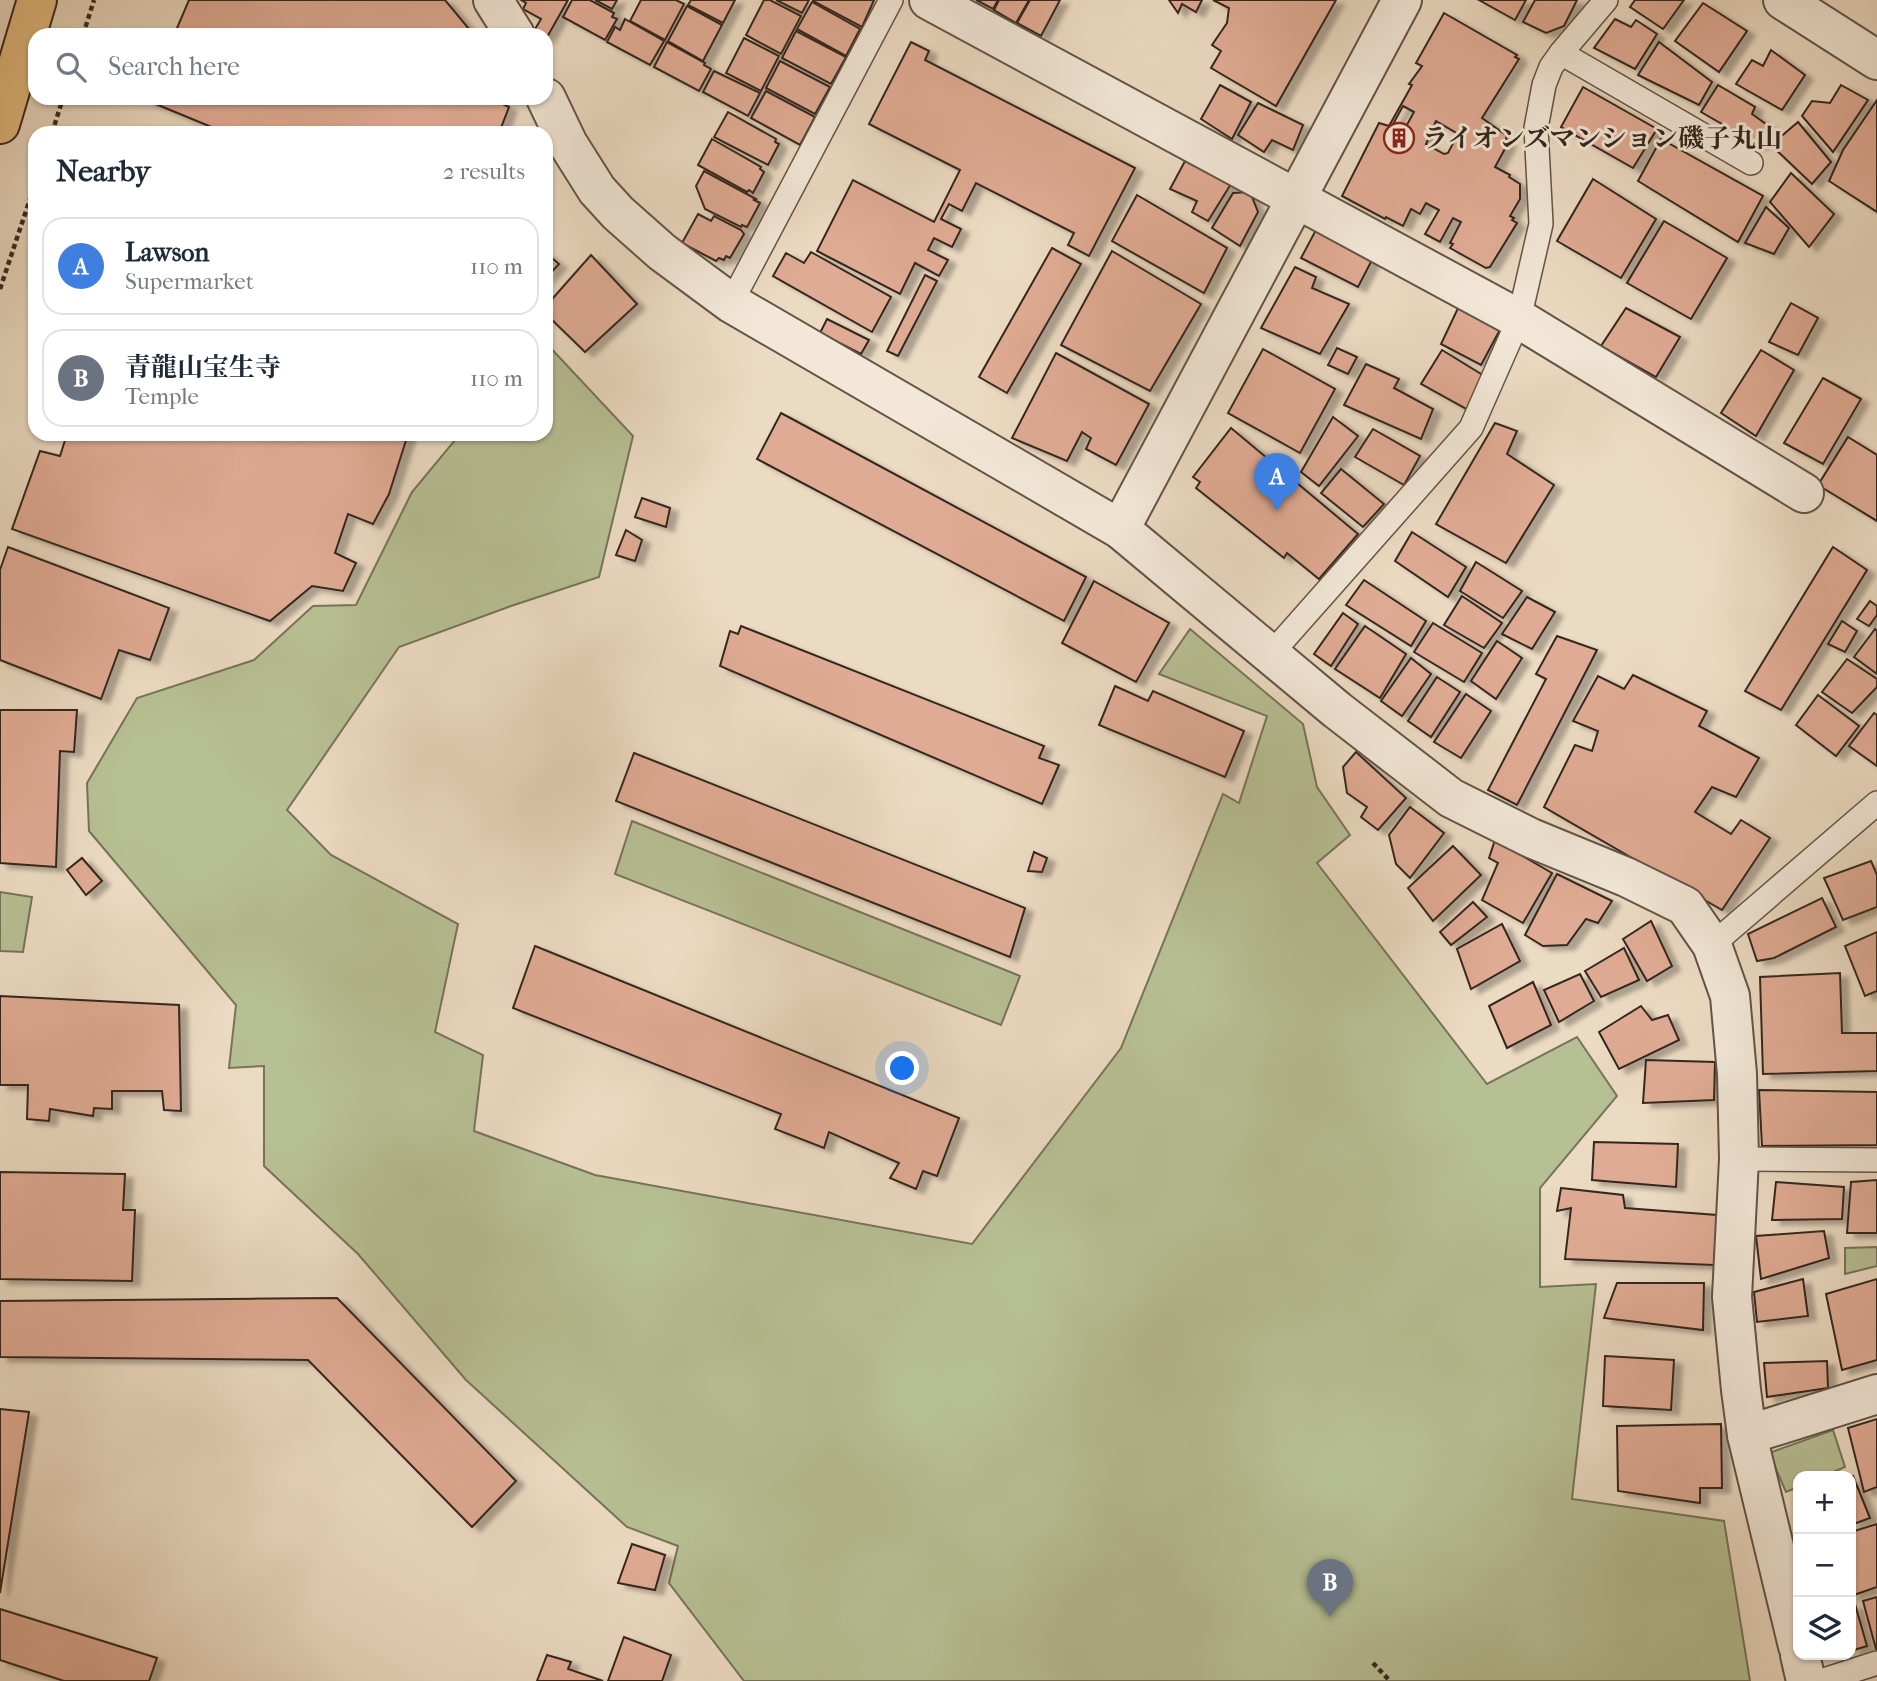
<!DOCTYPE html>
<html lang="en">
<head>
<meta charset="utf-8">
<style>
	:root { --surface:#fff; --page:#f2f2f3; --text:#1f2937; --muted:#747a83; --line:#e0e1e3; --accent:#db2777 }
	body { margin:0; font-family:"IM FELL French Canon","Noto Serif JP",serif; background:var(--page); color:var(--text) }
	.controls { position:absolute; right:21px; bottom:21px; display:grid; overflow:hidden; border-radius:14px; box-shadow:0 2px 5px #0004 }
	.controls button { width:63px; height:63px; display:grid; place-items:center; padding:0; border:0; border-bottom:2px solid var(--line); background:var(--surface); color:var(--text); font:35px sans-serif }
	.you { position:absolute; left:903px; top:1069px; width:24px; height:24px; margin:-18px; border:5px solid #fff; border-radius:50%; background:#1a73e8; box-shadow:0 0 0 10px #1a73e833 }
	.badge { display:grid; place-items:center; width:46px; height:46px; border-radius:50%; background:var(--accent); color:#fff; font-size:23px; font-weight:700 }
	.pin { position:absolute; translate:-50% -58px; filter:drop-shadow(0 2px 4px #0008) }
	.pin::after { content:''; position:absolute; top:37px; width:24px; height:21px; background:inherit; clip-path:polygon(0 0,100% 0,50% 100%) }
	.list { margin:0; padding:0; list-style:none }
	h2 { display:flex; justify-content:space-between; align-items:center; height:91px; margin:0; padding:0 28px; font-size:30px }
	h2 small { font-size:23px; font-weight:400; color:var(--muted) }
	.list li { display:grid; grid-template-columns:46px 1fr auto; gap:21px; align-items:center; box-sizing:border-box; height:98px; margin:0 14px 14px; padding:0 14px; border:2px solid var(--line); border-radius:21px }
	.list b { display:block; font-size:26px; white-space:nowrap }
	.list p { margin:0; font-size:23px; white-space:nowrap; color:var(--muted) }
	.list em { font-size:23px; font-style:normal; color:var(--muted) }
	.icon { flex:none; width:38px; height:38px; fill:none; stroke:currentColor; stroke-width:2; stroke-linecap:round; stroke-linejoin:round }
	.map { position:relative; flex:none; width:1877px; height:1681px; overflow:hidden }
	.search { position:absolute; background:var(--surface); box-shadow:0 2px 5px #0004; left:28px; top:28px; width:525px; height:77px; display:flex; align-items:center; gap:18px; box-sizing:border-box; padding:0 24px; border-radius:21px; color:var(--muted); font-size:26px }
	.panel { position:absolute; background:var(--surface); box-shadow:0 2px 5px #0004; left:28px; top:126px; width:525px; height:315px; border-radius:21px }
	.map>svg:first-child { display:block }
	.green { fill:#b7c094; stroke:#76745a; stroke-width:2 }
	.building { fill:#e0ab94; stroke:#35271f; stroke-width:2; fill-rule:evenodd; filter:url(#shadow) }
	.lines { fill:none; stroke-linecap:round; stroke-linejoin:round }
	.lane-casing { stroke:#635448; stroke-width:26 }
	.street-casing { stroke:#635448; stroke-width:42 }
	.highway-casing { stroke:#35271f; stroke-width:42 }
	.path { stroke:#35271f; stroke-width:4.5; stroke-dasharray:5 3.5; stroke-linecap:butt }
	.lane { stroke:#f3e8d8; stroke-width:23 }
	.street { stroke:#f3e8d8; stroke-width:38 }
	.highway { stroke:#e6be82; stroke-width:38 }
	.labels { text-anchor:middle; stroke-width:6; stroke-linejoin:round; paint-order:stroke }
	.poi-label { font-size:26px; font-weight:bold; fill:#35271f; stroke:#f3e8d8; text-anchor:start }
</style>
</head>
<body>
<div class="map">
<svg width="1877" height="1681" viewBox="0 0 1877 1681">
	<defs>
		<filter id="shadow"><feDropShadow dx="8" dy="4.5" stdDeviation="2" flood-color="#0004"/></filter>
	</defs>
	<rect width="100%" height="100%" fill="#ecdbc3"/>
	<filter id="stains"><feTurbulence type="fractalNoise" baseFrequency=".00286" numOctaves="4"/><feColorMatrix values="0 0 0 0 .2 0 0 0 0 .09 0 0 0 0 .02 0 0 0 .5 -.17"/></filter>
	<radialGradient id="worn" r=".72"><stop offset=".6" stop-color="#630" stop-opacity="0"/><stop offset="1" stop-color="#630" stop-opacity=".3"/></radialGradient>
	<!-- green -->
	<g class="green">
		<path d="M546 343 633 436 599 577 511 606 399 647 287 810 331 855 458 924 435 1032 483 1055 474 1131 595 1175 972 1244 1121 1048 1223 794 1239 803 1267 716 1159 674 1190 629 1303 724 1317 787 1350 835 1317 863 1487 1084 1577 1037 1617 1096 1540 1188V1287L1596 1284 1572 1499 1724 1521 1750 1681H744L669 1583 678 1546 627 1527 466 1380 358 1254 264 1166V1066L229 1068 236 1005 89 831 87 783 137 698 254 660 313 606 356 605 412 492 460 434H546Z"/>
		<path d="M632 821 1020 976 1001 1025 615 874Z"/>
		<path d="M0 892 32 897 23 952 0 951Z"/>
		<path d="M1877 1247V1266L1845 1274V1248Z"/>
		<path d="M1833 1430 1845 1467 1824 1476H1798V1487L1786 1492 1769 1453Z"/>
	</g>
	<!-- building -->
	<g class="building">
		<path d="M189 0H445L474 35H174Z"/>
		<path d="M521 0H568L546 39V35H535L534 31 541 19 523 9 526 3Z"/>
		<path d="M572 0H590L614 13 612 17 617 19 605 40 563 17Z"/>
		<path d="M595 0H617L612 9Z"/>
		<path d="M641 0H676L684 4 665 40 630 21Z"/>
		<path d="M691 0H735L723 23 688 5Z"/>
		<path d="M764 0H770L801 16 781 54 746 35Z"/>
		<path d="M776 0H809L802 13Z"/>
		<path d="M874 0 862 27 813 1V0Z"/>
		<path d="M976 0H998L993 9Z"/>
		<path d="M999 0H1029L1016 23 994 10Z"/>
		<path d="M1030 0H1060L1041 36 1017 23Z"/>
		<path d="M1169 0H1202L1196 12 1182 4 1178 13Z"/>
		<path d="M1213 0H1336L1276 106 1211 68 1221 51 1212 45 1227 23 1229 8Z"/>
		<path d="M1479 0H1526L1515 20Z"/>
		<path d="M1535 0H1577L1564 26 1546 33 1523 22Z"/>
		<path d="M1635 0H1684L1663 29 1630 7Z"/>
		<path d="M812 2 860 29 846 56 797 29Z"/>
		<path d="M1703 3 1747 31 1719 72 1675 41Z"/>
		<path d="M687 6 722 25 703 61 668 41Z"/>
		<path d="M1444 13 1517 55 1515 57 1519 59 1482 118 1506 135 1507 145 1495 167 1510 175 1509 177 1520 184V199L1510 216 1514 218 1512 220 1517 223 1490 267 1486 268 1450 248 1453 244 1450 243 1461 222 1453 218 1440 242 1425 234 1439 210 1426 203 1420 214 1411 209 1403 226 1386 217 1385 219 1342 196 1379 123 1389 126 1412 85 1409 84 1422 66 1416 63ZM1403 106 1414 112 1403 132 1392 126ZM1436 121 1458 134 1448 153 1444 154 1426 144Z"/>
		<path d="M625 19 664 41 650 65 607 42 615 27 620 30Z"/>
		<path d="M1615 19 1631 27 1636 20 1657 34 1635 69 1594 48Z"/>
		<path d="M796 31 846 57 831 84 782 58Z"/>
		<path d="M744 38 779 56 761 91 726 73Z"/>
		<path d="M667 42 705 63 704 65 711 69 699 91 654 67Z"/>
		<path d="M911 42 929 51 925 60 1135 168 1089 256 1068 245 1074 233 976 183 962 211 949 204 941 219 961 229 952 247 934 238 928 250 948 260 939 276 915 263 900 294 817 251 853 180 934 222 960 170 869 124Z"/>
		<path d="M1659 42 1712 82 1699 105 1638 75Z"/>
		<path d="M1771 50 1805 75 1782 110 1736 84 1752 60 1763 66Z"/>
		<path d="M780 61 830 87 815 114 766 88Z"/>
		<path d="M714 71 760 93 748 116 703 92Z"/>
		<path d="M1220 85 1251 102 1232 139 1201 119Z"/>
		<path d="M1718 85 1755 107 1752 114 1770 127 1759 145 1701 112Z"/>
		<path d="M1841 85 1868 100 1833 152 1802 116 1812 101 1830 103Z"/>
		<path d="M1583 87 1657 129 1633 168 1561 127Z"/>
		<path d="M766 91 815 117 800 145 751 118Z"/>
		<path d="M146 98H490L509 107 499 133H226L146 100Z"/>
		<path d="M1877 100V212L1829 181 1843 150Z"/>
		<path d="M1258 103 1303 125 1293 150 1272 140 1264 152 1238 135Z"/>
		<path d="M728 112 776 139 775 142 779 144 768 165 714 137Z"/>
		<path d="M1798 122 1831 162 1812 184 1771 145Z"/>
		<path d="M712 139 761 167 760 169 764 172 753 193 749 190 747 192 698 165Z"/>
		<path d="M1661 139 1763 196 1738 242 1638 181Z"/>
		<path d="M1185 161 1231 184 1208 221 1192 212 1197 201 1170 189Z"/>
		<path d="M704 171 756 199 754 200 760 203 747 227 742 225 741 227 705 209 696 186Z"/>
		<path d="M1791 173 1834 214 1809 247 1770 202Z"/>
		<path d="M1593 179 1656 219 1621 278 1557 241Z"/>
		<path d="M1250 192 1258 212 1240 246 1212 228 1233 193Z"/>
		<path d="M1137 195 1227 248 1204 293 1112 241Z"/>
		<path d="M1766 207 1789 228 1774 254 1745 243Z"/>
		<path d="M698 214 711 221 714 216 741 230 744 234 730 258 726 256 724 260 719 258 716 261 682 243Z"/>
		<path d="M1664 221 1727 258 1691 319 1627 283Z"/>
		<path d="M1317 228 1373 258 1358 287 1301 258Z"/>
		<path d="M1052 248 1081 264 1007 393 979 377Z"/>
		<path d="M1112 251 1201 304 1150 391 1061 345Z"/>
		<path d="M811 252 891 297 872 332 773 276 786 253 804 263Z"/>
		<path d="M546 253 559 264 546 278Z"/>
		<path d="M591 255 637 304 585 352 546 314V306Z"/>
		<path d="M1295 267 1316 277 1312 288 1349 304 1320 354 1261 328Z"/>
		<path d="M925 275 937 281 898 356 887 351Z"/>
		<path d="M1791 303 1818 318 1798 355 1769 342Z"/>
		<path d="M1459 306 1502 326 1481 365 1441 344Z"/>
		<path d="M1626 308 1680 337 1656 377 1601 346Z"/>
		<path d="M827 319 869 340 861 354 820 333Z"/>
		<path d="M1337 348 1357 357 1348 374 1328 365Z"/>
		<path d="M1263 349 1335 389 1300 453 1228 413Z"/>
		<path d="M1442 350 1486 377 1468 410 1421 384Z"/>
		<path d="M1761 350 1794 370 1756 436 1721 413Z"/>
		<path d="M1056 353 1149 404 1116 465 1086 449 1091 438 1082 432 1067 461 1012 438Z"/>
		<path d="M1366 364 1399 379 1394 388 1433 409 1421 439 1344 405Z"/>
		<path d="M1823 378 1861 399 1823 464 1784 443Z"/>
		<path d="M781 413 1086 577 1064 621 757 459Z"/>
		<path d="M1333 417 1358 436 1319 486 1301 472Z"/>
		<path d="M1495 423 1517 431 1507 454 1554 485 1506 563 1436 524Z"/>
		<path d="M1231 428 1358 534 1319 579 1287 553 1284 558 1196 488 1200 482 1193 477Z"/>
		<path d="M1373 429 1420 456 1404 485 1355 457Z"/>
		<path d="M67 434H408L389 494 373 524 348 514 335 553 356 563 343 591 312 586 270 621 12 529 40 451 60 456Z"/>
		<path d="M1848 437 1877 455V521L1818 485Z"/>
		<path d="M1341 469 1384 504 1363 527 1321 493Z"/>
		<path d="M642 498 670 508 666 527 635 517Z"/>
		<path d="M626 530 642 540 635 561 616 555Z"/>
		<path d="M1412 532 1466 567 1448 597 1395 561Z"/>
		<path d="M8 547 169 608 150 660 119 650 101 699 0 660V570Z"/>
		<path d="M1833 547 1867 570 1781 710 1745 691Z"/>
		<path d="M1476 562 1522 591 1503 618 1460 591Z"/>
		<path d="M1364 580 1426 621 1411 646 1346 605Z"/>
		<path d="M1094 581 1169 623 1136 682 1062 643Z"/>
		<path d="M1462 596 1502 623 1484 648 1444 625Z"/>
		<path d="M1527 597 1555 612 1532 649 1502 634Z"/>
		<path d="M1870 601 1877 606V615L1869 626 1857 619Z"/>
		<path d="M1343 613 1358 624 1331 666 1314 654Z"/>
		<path d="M1842 621 1857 631 1845 652 1828 644Z"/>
		<path d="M1433 623 1482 653 1464 682 1414 652Z"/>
		<path d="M741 626 1044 746 1039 758 1059 765 1042 804 720 666 730 631 738 634Z"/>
		<path d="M1365 626 1406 654 1380 698 1335 669Z"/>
		<path d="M1875 629 1877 631V674L1854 657Z"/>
		<path d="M1557 636 1597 650 1517 805 1488 790 1546 679 1536 674Z"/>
		<path d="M1497 641 1522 658 1496 699 1471 681Z"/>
		<path d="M1411 658 1431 674 1402 716 1381 701Z"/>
		<path d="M1847 659 1877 679V687L1852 713 1822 692Z"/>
		<path d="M1633 675 1707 711 1699 726 1759 758 1736 797 1712 787 1695 812 1731 834 1741 820 1770 838 1722 910 1544 807 1575 745 1592 751 1598 731 1573 721 1598 676 1624 689Z"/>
		<path d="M1437 677 1460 692 1431 737 1408 721Z"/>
		<path d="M1115 686 1148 701 1153 691 1244 731 1225 777 1099 725Z"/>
		<path d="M1466 694 1491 711 1461 758 1434 742Z"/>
		<path d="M1818 695 1859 726 1836 756 1796 725Z"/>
		<path d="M0 710H77L74 752 60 751 56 867 0 863Z"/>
		<path d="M1874 713 1877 715V766L1849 746Z"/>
		<path d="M1356 752 1406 798 1378 830 1361 817 1367 807 1347 793 1343 767Z"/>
		<path d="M634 753 1025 908 1010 957 616 801Z"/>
		<path d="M1410 807 1444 833 1410 878 1396 864 1389 835Z"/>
		<path d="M1495 840 1552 873 1523 923 1482 900 1498 863 1489 858Z"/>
		<path d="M1453 846 1481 875 1433 921 1408 888Z"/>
		<path d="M1034 852 1047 858 1042 872 1028 871Z"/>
		<path d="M82 858 102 881 86 895 67 870Z"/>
		<path d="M1871 861 1877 875V907L1843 920 1824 878Z"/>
		<path d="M1557 874 1612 901 1598 923 1586 919 1567 945 1543 946 1525 935Z"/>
		<path d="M1822 898 1836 927 1774 958 1757 961 1748 934Z"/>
		<path d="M1473 902 1487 917 1451 945 1440 932Z"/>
		<path d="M1651 921 1672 966 1647 981 1623 939Z"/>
		<path d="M1502 924 1520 961 1471 989 1457 949Z"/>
		<path d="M1877 932V991L1865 996 1845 946Z"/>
		<path d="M535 946 959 1118 937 1176 923 1171 916 1189 890 1178 899 1163 829 1132 824 1148 775 1129 781 1114 513 1008Z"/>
		<path d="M1624 948 1639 980 1601 997 1585 971Z"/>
		<path d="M1840 973 1842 1033H1877V1071L1763 1074 1760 977Z"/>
		<path d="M1580 974 1594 1001 1559 1022 1544 990Z"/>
		<path d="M1533 982 1551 1025 1507 1048 1489 1006Z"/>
		<path d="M0 996 179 1005 181 1111 164 1110 162 1091H112V1109L94 1108 93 1116 50 1109 49 1121 27 1119 28 1085H0Z"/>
		<path d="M1641 1006 1652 1020 1668 1015 1679 1040 1619 1069 1599 1032Z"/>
		<path d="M1646 1060 1715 1062 1714 1100 1643 1103Z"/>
		<path d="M1759 1090 1877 1092V1145L1762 1146Z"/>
		<path d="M1594 1142 1678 1144 1676 1187 1592 1180Z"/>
		<path d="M0 1172 125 1174 123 1210H135L132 1281 0 1279Z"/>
		<path d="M1877 1180V1233H1847L1851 1182Z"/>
		<path d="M1776 1182 1844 1187 1842 1219 1772 1220Z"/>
		<path d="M1561 1188 1623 1195 1625 1208 1717 1215 1714 1265 1565 1259 1571 1208 1557 1211Z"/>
		<path d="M1824 1231 1829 1258 1761 1279 1756 1236Z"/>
		<path d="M1803 1279 1808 1316 1757 1322 1754 1292Z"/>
		<path d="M1877 1279V1360L1842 1370 1826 1294Z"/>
		<path d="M1617 1283H1704L1703 1330 1604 1318Z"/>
		<path d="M337 1298 516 1481 472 1527 308 1360 0 1357V1301Z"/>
		<path d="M1605 1356 1674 1360 1671 1410 1603 1406Z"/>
		<path d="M1827 1361 1828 1388 1767 1397 1764 1363Z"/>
		<path d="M0 1409 29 1412 0 1593Z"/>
		<path d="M1877 1419V1487L1864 1492 1848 1428Z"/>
		<path d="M1721 1424 1722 1488H1700V1503L1618 1491 1617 1426Z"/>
		<path d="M1853 1476 1870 1518 1851 1525V1477Z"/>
		<path d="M1877 1524V1587L1851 1596V1532Z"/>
		<path d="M632 1544 665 1555 655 1590 618 1583Z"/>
		<path d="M1877 1597V1649H1876L1863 1601Z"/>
		<path d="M1855 1604 1867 1646 1851 1651V1605Z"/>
		<path d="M0 1609 157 1658 149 1681H64L0 1660Z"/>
		<path d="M624 1637 671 1655 662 1681H608Z"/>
		<path d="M547 1655 571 1662 568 1669 603 1681H537Z"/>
	</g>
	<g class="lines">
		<!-- lane casing -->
		<g class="lane-casing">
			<g id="lane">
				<path d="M1561 53 1751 163"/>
				<path d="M731 303 891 0"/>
				<path d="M1271 654 1471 428 1519 319 1541 224 1536 128 1544 85 1551 67 1561 53 1606 0"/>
				<path d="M1712 945 1877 803"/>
				<path d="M1739 1159 1877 1160"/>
				<path d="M1821 1681 1877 1663"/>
			</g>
		</g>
		<!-- street casing -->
		<g class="street-casing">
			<g id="street">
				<path d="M493 0 515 35"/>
				<path d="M929 0 1519 319 1804 493"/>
				<path d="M1783 0 1877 60"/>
				<path d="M546 98 568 144 597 190 618 213 662 252 731 303 1120 529 1337 710 1451 798 1531 838 1626 877 1685 906 1712 945 1730 996 1737 1074 1739 1159 1732 1297 1741 1390 1747 1435 1798 1646"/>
				<path d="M1120 529 1402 0"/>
				<path d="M1747 1435 1877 1394"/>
				<path d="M1800 1655 1806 1681"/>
			</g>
		</g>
		<!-- highway casing -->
		<g class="highway-casing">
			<path id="highway" d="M0 124 37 0"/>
		</g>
		<!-- path -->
		<g class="path">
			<path d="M83 35 94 0"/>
			<path d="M52 133 63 98"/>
			<path d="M0 289 35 184"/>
			<path d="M1373 1663 1390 1681"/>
		</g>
		<!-- lane -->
		<use href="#lane" class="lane"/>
		<!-- street -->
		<use href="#street" class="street"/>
		<!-- highway -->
		<use href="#highway" class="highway"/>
	</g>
	<!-- icons -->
	<defs>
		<g id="building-ring" transform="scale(1.575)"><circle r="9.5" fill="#f3e8d8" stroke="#8f2418" stroke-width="1.5"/><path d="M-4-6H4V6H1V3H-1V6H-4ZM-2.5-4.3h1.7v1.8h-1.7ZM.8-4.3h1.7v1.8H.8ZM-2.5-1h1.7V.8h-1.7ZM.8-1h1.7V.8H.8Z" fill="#8f2418"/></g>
	</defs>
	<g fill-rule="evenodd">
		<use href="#building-ring" x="1399" y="138"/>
	</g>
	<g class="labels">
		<!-- poi labels -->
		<g class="poi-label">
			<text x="1422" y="147">ライオンズマンション磯子丸山</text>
		</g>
	</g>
	<rect width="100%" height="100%" filter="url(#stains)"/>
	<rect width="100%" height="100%" fill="url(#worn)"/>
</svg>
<div class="controls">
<button>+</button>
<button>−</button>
<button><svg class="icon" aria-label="layers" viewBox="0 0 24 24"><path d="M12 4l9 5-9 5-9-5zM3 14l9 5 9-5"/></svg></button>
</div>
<div class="you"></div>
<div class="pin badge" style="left:1277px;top:511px;background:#3f7fe0">A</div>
<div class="pin badge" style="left:1330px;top:1617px;background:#6b7280">B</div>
<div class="search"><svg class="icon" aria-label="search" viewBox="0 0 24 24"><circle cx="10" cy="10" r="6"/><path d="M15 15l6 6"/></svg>Search here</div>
<section class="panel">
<h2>Nearby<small>2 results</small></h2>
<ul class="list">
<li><span class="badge" style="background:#3f7fe0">A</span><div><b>Lawson</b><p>Supermarket</p></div><em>110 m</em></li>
<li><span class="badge" style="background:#6b7280">B</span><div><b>青龍山宝生寺</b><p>Temple</p></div><em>110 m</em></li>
</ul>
</section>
</div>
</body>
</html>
